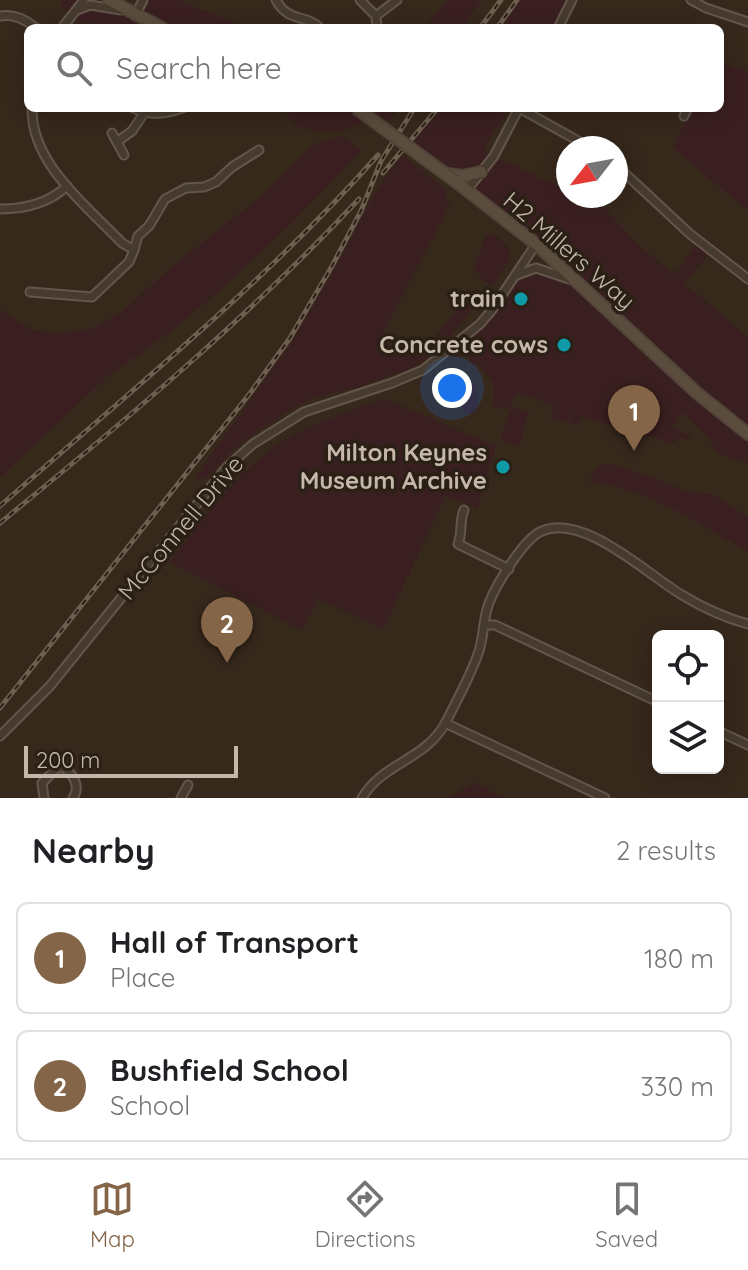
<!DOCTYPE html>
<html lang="en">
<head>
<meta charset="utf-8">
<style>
	:root { --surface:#fff; --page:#f2f2f2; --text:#202124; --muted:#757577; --line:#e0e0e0; --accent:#846548 }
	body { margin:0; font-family:Quicksand,sans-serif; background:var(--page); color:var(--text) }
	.controls { position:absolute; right:24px; bottom:24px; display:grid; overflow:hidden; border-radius:12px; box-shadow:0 4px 20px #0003 }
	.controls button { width:72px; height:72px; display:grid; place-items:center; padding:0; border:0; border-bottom:2px solid var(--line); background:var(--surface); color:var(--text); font:40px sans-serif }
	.compass { position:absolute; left:556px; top:136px; width:72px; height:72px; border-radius:50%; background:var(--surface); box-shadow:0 4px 20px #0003; rotate:239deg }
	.scale { position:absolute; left:24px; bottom:20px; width:214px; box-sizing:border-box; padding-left:8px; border:4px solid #c5b7a9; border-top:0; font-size:22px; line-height:28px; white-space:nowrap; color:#c5b7a9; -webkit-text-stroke:6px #2b2016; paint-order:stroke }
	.you { position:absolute; left:452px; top:388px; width:28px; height:28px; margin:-20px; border:6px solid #fff; border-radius:50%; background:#1a73e8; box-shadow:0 0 0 12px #1a73e833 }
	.badge { display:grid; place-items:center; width:52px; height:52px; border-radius:50%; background:var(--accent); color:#fff; font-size:26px; font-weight:700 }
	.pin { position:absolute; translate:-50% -66px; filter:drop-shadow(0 2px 4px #0008) }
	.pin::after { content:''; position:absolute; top:42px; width:28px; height:24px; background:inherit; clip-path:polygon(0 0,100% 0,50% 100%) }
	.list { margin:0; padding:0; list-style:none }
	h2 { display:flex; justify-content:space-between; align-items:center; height:104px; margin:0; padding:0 32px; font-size:34px }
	h2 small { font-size:26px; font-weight:400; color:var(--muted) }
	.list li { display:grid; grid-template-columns:52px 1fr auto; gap:24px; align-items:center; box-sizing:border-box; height:112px; margin:0 16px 16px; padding:0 16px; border:2px solid var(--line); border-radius:12px }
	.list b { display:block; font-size:30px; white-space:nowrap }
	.list p { margin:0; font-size:26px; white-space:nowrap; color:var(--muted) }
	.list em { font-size:26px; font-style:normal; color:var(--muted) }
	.icon { flex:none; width:44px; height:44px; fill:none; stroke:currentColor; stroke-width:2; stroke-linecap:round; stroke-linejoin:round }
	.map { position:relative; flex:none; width:748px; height:798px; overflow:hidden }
	.search { position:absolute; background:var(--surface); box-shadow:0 4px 20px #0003; left:24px; right:24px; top:24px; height:88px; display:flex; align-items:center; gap:20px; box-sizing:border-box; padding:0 28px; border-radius:12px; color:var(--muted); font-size:30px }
	.sheet { height:360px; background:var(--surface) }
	nav { display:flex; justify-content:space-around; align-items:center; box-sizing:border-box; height:112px; border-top:2px solid var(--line); background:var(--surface); font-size:22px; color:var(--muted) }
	nav a { display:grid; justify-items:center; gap:4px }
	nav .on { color:var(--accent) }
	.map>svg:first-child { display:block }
	.green { fill:#3a1f20 }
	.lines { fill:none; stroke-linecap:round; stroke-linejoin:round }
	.street-casing { stroke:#63564b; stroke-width:11 }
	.secondary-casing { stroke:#514439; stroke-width:14 }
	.street { stroke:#473b30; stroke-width:7 }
	.secondary { stroke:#5b4c3d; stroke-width:10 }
	.rail-casing { stroke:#6f5f51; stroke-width:5 }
	.rail { stroke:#2b2016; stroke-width:2; stroke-dasharray:6; stroke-linecap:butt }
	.secondary-bridge-casing { stroke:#514439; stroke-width:14; stroke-linecap:butt }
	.secondary-bridge { stroke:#5b4c3d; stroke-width:10 }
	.culture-dot { fill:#0f9aa8; stroke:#2b2016; stroke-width:3 }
	.labels { text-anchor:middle; stroke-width:7; stroke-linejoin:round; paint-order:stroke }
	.street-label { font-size:24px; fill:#c5b7a9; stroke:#2b2016 }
	.poi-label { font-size:24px; font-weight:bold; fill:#c5b7a9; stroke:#2b2016; text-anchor:end }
</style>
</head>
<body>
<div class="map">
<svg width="748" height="798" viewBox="0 0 748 798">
	<rect width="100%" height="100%" fill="#37281c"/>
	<!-- green -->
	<g class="green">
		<path d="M61 0H84L78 8 90 5 134 15 143 0H177L249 28H105L89 21 81 23 62 7Z"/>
		<path d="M448 0H482L461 28H424Z"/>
		<path d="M520 0H574L557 28H500Z"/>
		<path d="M720 63 748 71V211L672 147 694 108H720Z"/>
		<path d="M282 108H399L389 121 370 109 358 125 343 131H316L297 126Z"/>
		<path d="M439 108H508L484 149 502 160 568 191V196H578L593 205 600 196H611L602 206 640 246 672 273 681 268 697 242 711 252 684 283 748 337V463L716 452 707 436 681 412 678 421 671 427 692 436 687 440 680 437 673 443 581 417 578 426 569 422 570 414 567 423 551 419 553 405 517 393 508 410 493 405 495 387 478 363 473 365 468 355 476 348 464 356 456 344 480 324 511 279 536 268 578 283 408 144Z"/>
		<path d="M343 136 362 150 291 224 219 291 170 332 108 376 0 477V308L5 314 33 330 59 334 93 328 122 312 169 269 259 198 314 144Z"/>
		<path d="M402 155 447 190 446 198 450 205 379 340 418 357 470 295H477L479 299 441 350 408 369 359 387 313 398 282 415 240 444 204 480 196 476 293 340 341 257 376 191Z"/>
		<path d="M493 233 507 246 511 257 493 285 485 283 474 267 486 236Z"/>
		<path d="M473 383C480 395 480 402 473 414L463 411 462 406 448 403 446 406 438 402 441 397Z"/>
		<path d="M385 399 496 446 477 509 446 495 383 629 319 599 301 630 170 562C204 517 243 463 293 435 322 419 354 410 385 399Z"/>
		<path d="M512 407 529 411 519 446 500 440Z"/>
		<path d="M604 464H613L690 492 713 495 748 517V551C706 528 635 481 588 482L595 470Z"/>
		<path d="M474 782 504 798H449Z"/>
	</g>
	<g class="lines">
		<!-- street casing -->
		<g class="street-casing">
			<g id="street">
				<path d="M276 0C288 23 307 14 320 28"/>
				<path d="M360 0 376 16 377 28"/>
				<path d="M691 0 706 8 748 22"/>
				<path d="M77 10 90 5 121 10"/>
				<path d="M0 16C15 14 24 19 36 28"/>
				<path d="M135 16 143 0"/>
				<path d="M376 16 397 0"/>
				<path d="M62 28 84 0"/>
				<path d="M558 28 572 0"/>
				<path d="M133 108C151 116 165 114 183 108"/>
				<path d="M519 108 591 148"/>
				<path d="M684 116 688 108"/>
				<path d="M112 133 124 155"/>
				<path d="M118 141 132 131 144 113"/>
				<path d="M616 165 690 234 748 279"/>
				<path d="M467 190 494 156 519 108"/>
				<path d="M0 209C25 209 49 203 67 186"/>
				<path d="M134 250 138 236 149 226 165 199 186 188 204 187 216 182 232 167 259 150"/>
				<path d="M517 275 536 268 569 279"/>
				<path d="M30 292 92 297 129 262 134 250 122 243C87 206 31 164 32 108"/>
				<path d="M464 510C459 522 463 531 458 544L509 569"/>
				<path d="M484 625H495L658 702"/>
				<path d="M445 723 605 798"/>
				<path d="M718 731 748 745"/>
				<path d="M0 736 50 686 227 467 253 444 304 412 392 383 423 370 480 324 492 310 536 244"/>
				<path d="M44 798 42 783 56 769 62 767C73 773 81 786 73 798"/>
				<path d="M181 798 188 785"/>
				<path d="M362 798C383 762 425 761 446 722 457 700 471 675 479 651 484 636 483 618 489 603 496 585 524 538 542 531 584 513 648 575 682 595 702 607 725 618 748 624"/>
			</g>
		</g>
		<!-- secondary casing -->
		<g class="secondary-casing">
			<g id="secondary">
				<path d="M109 0 162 28"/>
				<path d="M447 174 463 176 481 172"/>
				<path d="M455 181 536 244 697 393 748 434"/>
			</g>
		</g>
		<!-- street -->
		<use href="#street" class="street"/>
		<!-- secondary -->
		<use href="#secondary" class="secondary"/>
		<!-- rail casing -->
		<g class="rail-casing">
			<g id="rail">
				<path d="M480 28 501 0"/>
				<path d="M497 28 517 0"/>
				<path d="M383 173 438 108"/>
				<path d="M0 506C129 392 264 284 378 155"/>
				<path d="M0 523C125 421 249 317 359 199"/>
				<path d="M0 708 251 392 290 338 332 266 361 211 381 161 412 112"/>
			</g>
		</g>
		<!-- rail -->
		<use href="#rail" class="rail"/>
		<!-- secondary-bridge casing -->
		<g class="secondary-bridge-casing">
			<path id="secondary-bridge" d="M356 108 455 181"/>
		</g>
		<!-- secondary-bridge -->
		<use href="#secondary-bridge" class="secondary-bridge"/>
	</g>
	<!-- markers -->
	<g class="culture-dot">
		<circle cx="521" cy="299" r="8"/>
		<circle cx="564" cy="345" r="8"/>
		<circle cx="503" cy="467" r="8"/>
	</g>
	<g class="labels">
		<!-- street labels -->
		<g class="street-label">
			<text transform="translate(569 251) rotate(41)" y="8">H2 Millers Way</text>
			<text transform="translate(181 528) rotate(-50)" y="8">McConnell Drive</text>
		</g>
		<!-- poi labels -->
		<g class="poi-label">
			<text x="505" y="307">train</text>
			<text x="548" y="353">Concrete cows</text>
			<text x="487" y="461">Milton Keynes<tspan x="487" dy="28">Museum Archive</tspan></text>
		</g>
	</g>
</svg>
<div class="controls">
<button><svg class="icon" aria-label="locate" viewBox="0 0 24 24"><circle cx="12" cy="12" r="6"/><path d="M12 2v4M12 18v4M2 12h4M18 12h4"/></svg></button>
<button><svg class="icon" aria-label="layers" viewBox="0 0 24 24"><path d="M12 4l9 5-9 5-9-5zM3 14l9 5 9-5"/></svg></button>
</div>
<svg class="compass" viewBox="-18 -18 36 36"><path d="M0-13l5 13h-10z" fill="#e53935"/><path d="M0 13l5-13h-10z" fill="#757577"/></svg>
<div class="scale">200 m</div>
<div class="you"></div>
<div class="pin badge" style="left:634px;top:451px">1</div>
<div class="pin badge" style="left:227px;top:663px">2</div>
<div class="search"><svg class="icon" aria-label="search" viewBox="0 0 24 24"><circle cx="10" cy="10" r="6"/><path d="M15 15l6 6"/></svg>Search here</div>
</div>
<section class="sheet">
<h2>Nearby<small>2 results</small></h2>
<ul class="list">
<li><span class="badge">1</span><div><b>Hall of Transport</b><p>Place</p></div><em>180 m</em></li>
<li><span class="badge">2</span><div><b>Bushfield School</b><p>School</p></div><em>330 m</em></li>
</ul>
</section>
<nav>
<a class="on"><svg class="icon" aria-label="map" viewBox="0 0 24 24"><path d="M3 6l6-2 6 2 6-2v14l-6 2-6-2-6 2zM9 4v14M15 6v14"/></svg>Map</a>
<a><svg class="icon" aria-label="directions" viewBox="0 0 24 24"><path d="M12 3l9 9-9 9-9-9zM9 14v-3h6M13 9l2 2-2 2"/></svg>Directions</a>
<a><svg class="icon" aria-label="saved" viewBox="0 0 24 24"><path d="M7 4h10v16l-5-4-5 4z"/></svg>Saved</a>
</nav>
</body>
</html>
